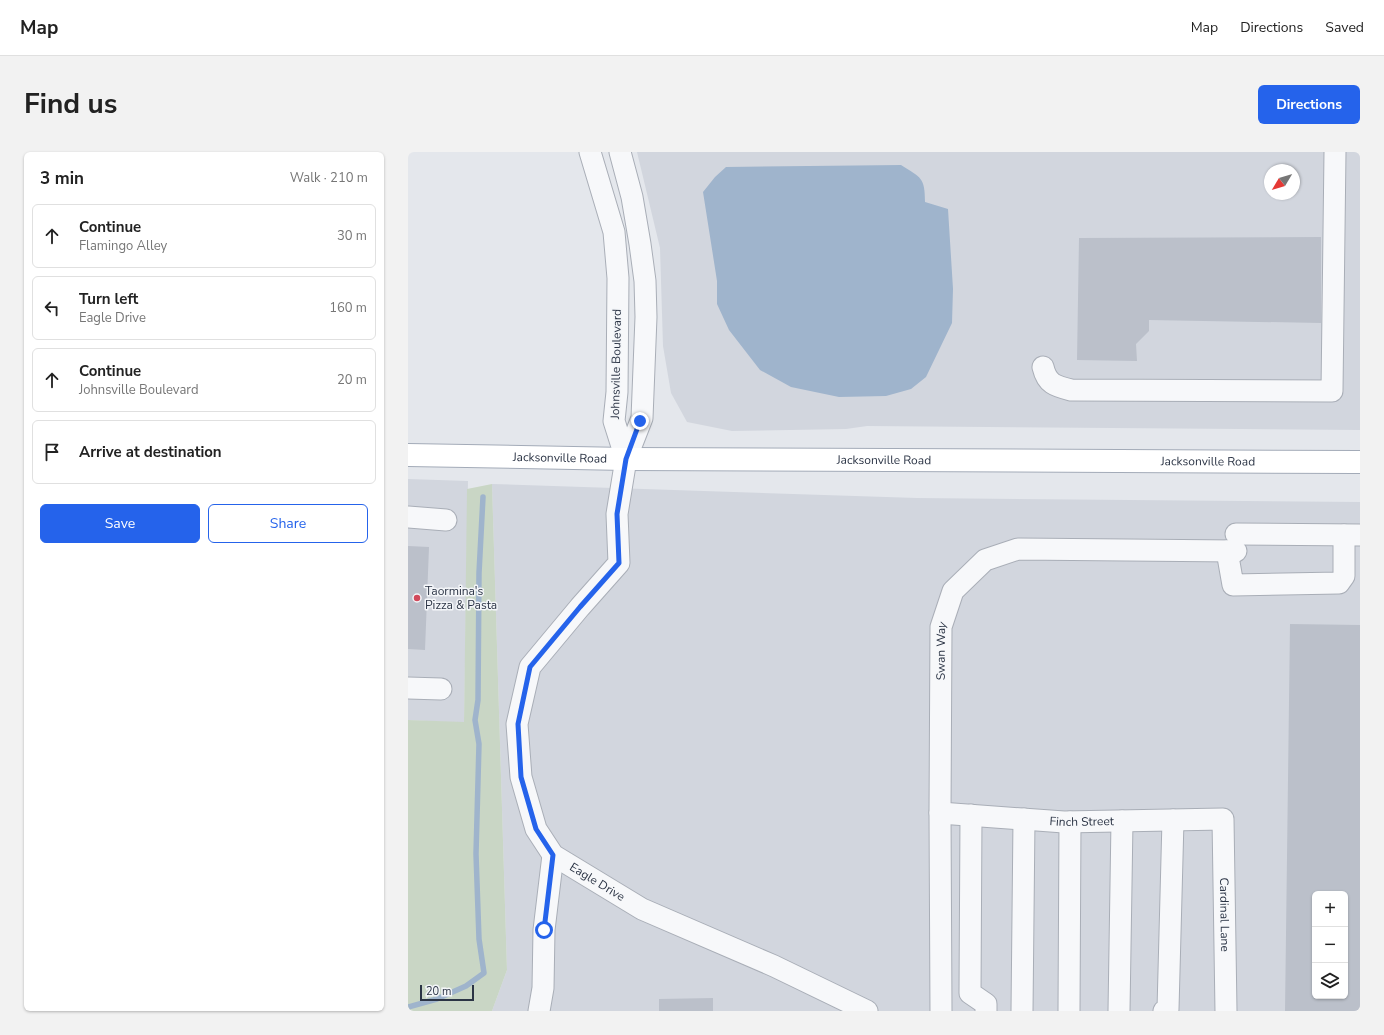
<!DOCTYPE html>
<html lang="en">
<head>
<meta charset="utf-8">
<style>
	:root { --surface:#fff; --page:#f2f2f2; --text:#222; --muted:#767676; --line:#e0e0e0; --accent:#2563eb }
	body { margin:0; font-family:"Nunito Sans",sans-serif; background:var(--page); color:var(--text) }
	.controls { position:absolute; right:12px; bottom:12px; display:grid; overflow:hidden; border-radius:6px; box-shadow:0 1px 3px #0004 }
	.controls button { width:36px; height:36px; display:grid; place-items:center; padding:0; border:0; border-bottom:1px solid var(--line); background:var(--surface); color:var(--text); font:20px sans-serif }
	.compass { position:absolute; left:856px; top:12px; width:36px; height:36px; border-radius:50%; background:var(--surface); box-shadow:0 1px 3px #0004; rotate:232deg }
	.scale { position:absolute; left:12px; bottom:10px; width:54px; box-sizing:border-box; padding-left:4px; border:2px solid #2b3445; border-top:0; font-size:11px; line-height:14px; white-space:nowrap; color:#2b3445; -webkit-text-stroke:3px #f4f6f9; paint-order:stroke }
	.stop { position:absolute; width:12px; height:12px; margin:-9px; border:3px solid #2563eb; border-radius:50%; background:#fff }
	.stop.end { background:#2563eb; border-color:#fff; box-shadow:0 1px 4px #0008 }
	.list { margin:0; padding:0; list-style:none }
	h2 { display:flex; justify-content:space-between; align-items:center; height:52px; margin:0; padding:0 16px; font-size:17px }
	h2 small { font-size:13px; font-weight:400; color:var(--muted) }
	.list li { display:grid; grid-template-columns:26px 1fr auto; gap:12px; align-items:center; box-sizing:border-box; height:64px; margin:0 8px 8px; padding:0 8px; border:1px solid var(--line); border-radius:6px }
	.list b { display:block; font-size:15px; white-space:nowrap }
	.list p { margin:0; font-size:13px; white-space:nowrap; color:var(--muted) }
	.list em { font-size:13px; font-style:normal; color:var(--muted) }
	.actions { display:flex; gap:8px; padding:12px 16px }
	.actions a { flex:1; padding:9px 0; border:1px solid var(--accent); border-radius:6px; text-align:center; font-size:14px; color:var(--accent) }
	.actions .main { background:var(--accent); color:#fff }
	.icon { flex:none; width:22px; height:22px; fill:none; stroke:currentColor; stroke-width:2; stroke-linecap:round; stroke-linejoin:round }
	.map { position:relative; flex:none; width:952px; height:859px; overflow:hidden; border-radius:6px }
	header { display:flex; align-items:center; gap:24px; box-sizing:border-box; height:56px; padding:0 20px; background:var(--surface); border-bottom:1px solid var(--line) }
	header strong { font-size:19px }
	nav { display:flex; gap:22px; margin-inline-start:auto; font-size:14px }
	.intro { display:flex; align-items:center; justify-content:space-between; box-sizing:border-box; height:96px; padding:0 24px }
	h1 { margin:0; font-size:28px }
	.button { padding:10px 18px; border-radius:6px; background:var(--accent); color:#fff; font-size:14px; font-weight:700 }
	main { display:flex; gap:24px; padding:0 24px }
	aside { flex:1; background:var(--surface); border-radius:6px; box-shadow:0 1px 3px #0004 }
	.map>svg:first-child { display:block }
	.built { fill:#d2d6de; fill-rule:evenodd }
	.green { fill:#c9d6c5 }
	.water { fill:#9fb4cc }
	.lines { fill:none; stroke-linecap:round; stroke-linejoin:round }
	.stream { stroke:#9fb4cc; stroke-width:5.5 }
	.building { fill:#bbc0ca; fill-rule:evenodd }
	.minor-casing { stroke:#a9aeb7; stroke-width:23 }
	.major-casing { stroke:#a3abb8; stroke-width:24 }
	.minor { stroke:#f7f8fa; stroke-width:21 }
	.major { stroke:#fff; stroke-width:22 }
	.route { stroke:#2563eb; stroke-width:5 }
	.poi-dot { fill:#d1495b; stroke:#f4f6f9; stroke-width:1.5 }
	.labels { text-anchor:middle; stroke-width:3; stroke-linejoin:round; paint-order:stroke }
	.street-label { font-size:12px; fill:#2b3445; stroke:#f4f6f9 }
	.poi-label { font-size:12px; fill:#2b3445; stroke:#f4f6f9; text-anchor:start }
</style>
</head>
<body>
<header>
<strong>Map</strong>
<nav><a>Map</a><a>Directions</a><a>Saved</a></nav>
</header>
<div class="intro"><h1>Find us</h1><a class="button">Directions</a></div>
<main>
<aside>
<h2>3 min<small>Walk · 210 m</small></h2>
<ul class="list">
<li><svg class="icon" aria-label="ahead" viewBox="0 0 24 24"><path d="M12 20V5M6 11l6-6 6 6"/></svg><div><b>Continue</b><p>Flamingo Alley</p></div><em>30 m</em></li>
<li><svg class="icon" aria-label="left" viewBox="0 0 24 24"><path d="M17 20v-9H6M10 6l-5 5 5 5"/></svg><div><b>Turn left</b><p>Eagle Drive</p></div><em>160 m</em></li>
<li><svg class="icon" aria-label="ahead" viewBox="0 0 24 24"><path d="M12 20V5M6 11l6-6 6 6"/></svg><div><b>Continue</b><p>Johnsville Boulevard</p></div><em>20 m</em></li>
<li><svg class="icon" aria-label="arrive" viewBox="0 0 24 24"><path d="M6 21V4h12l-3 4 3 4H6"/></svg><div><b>Arrive at destination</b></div></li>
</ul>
<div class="actions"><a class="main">Save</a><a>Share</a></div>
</aside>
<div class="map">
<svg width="952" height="859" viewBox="0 0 952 859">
	<rect width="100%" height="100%" fill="#e4e7ec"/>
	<!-- built -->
	<g class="built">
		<path d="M229 0H952V278L459 274 438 277 324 279 279 270 263 241 255 194 252 96ZM862 18H886V42H862Z"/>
		<path d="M0 327 60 329 56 571 0 568Z"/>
		<path d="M84 332 509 346 952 350V859H84L99 818ZM907 742H937V844H907Z"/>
	</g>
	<!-- green -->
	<path class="green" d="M84 332 99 818 84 859H0V568L56 570 59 337Z"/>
	<!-- water -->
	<path class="water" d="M493 13C513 26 517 25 517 50L540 57 545 137 544 171 518 225 503 237 478 244 431 245 383 235 352 218 321 178 309 152V129L295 40 307 25 318 15Z"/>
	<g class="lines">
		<!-- stream -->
		<path class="stream" d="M0 855 29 847 58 834 76 821 71 787 68 702 71 592 67 568 70 548 71 421 75 345"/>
	</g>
	<!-- building -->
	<g class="building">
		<path d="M913 85V171L741 168V179L728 192 729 209 669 208 671 86Z"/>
		<path d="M0 394 21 395 17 498 0 497Z"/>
		<path d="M882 472 952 473V859H877ZM907 742H937V844H907Z"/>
		<path d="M305 846V859H251V847Z"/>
	</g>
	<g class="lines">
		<!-- minor casing -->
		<g class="minor-casing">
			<g id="minor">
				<path d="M182 0 206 80 210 126 209 240 206 269 218 307"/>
				<path id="s1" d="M212 0 224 45 232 92 237 129 238 165 234 266 218 307 209 362 211 411 172 455 122 515 109 572 113 625 128 677 145 703 234 757 366 814 459 859"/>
				<path d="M635 215C639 232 647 234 663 238L924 239 927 0"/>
				<path d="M0 365 38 368"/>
				<path d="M828 382 952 383"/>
				<path d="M819 399 825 433 931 431 936 424V383"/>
				<path d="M0 536 33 537"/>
				<path id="s2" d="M532 661 656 670 815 667 818 859"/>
				<path d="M563 663 562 841 578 852V859"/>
				<path d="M131 859 135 836 136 778 145 703"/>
				<path id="s3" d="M533 859 532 661 533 475 545 439 577 408 610 397 828 399"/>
				<path d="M614 859 616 667"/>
				<path d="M661 859 662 670"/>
				<path d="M711 859 714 669"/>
				<path d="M756 859 760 857 765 668"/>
			</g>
		</g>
		<!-- major casing -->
		<g class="major-casing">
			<g id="major">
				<path id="s4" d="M0 303 218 307 952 310"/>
			</g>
		</g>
		<!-- minor -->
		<use href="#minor" class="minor"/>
		<!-- major -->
		<use href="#major" class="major"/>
	</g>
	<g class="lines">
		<!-- route -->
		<path class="route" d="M136 778 145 703 128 677 113 625 110 572 122 515 172 455 211 411 209 362 218 307 232 269"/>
	</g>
	<!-- markers -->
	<circle class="poi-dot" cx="9" cy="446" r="4"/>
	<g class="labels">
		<!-- street labels -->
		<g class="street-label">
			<text transform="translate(208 212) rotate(-89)" y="4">Johnsville Boulevard</text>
			<text dy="4" stroke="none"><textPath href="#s4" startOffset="152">Jacksonville Road</textPath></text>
			<text dy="4" stroke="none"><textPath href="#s4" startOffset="476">Jacksonville Road</textPath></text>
			<text dy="4" stroke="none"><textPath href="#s4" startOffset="800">Jacksonville Road</textPath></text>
			<text dy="4" stroke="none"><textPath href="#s3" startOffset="360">Swan Way</textPath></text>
			<text dy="4" stroke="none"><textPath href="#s2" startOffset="142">Finch Street</textPath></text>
			<text dy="4" stroke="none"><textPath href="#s1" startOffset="803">Eagle Drive</textPath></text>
			<text dy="4" stroke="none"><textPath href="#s2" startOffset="379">Cardinal Lane</textPath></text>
		</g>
		<!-- poi labels -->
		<g class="poi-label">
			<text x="17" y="443">Taormina's<tspan x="17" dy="14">Pizza &amp; Pasta</tspan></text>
		</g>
	</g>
</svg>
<div class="controls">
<button>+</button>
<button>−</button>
<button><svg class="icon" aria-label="layers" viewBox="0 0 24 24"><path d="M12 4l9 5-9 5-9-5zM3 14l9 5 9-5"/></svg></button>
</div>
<svg class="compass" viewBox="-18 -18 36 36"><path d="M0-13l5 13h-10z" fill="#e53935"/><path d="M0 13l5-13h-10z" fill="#767676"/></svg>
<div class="scale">20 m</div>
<div class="stop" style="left:136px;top:778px"></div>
<div class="stop end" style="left:232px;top:269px"></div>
</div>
</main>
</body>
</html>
